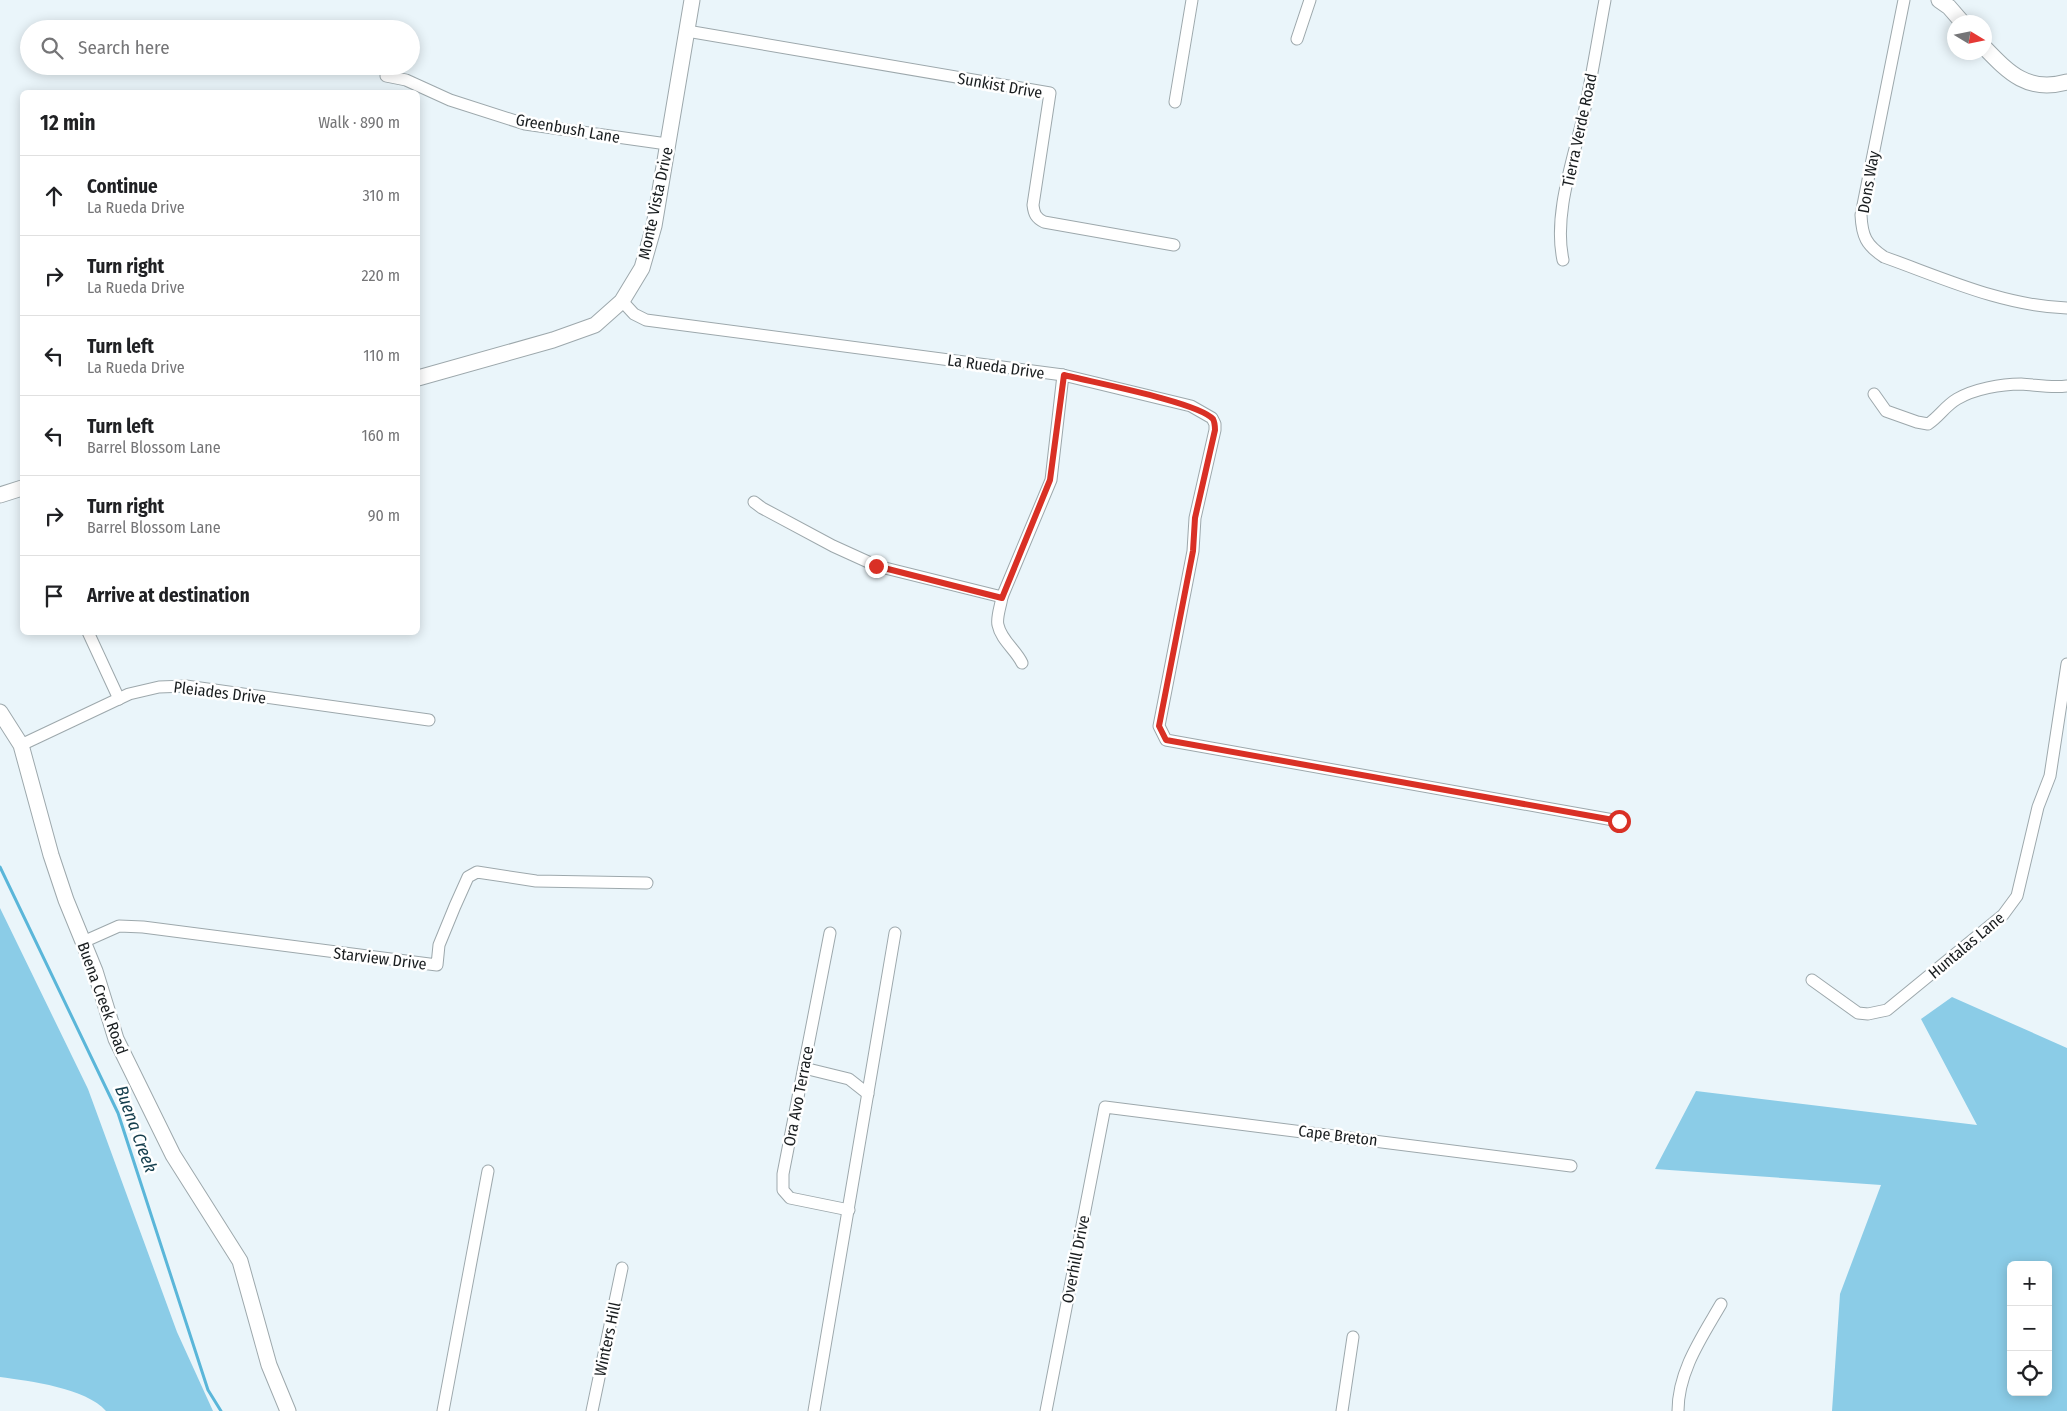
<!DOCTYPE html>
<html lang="en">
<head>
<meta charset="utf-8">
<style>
	:root { --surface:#fff; --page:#f2f2f2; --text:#202124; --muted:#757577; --line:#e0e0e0 }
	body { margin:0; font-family:"Fira Sans Condensed",sans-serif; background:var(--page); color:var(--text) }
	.controls { position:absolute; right:15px; bottom:15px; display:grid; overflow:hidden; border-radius:8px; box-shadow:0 2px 12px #0003 }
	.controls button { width:45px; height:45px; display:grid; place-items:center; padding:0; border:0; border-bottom:1px solid var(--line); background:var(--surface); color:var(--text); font:25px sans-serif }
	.compass { position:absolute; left:1947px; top:15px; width:45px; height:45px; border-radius:50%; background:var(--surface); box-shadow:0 2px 12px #0003; rotate:100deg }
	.stop { position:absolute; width:15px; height:15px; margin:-11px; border:4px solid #d93025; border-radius:50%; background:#fff }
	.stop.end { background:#d93025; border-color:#fff; box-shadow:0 1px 5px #0008 }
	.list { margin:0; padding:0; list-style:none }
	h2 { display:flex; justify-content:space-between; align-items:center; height:65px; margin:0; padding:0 20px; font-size:21px }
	h2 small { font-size:16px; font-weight:400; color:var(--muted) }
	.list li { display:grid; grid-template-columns:32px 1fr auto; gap:15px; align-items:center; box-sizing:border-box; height:80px; padding:0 20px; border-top:1px solid var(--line) }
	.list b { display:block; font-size:19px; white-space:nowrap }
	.list p { margin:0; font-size:16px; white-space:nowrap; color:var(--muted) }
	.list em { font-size:16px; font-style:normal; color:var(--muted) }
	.icon { flex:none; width:28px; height:28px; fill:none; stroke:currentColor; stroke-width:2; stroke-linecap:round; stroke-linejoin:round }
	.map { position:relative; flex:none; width:2067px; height:1411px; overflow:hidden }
	.search { position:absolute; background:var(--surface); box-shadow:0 2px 12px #0003; left:20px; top:20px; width:400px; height:55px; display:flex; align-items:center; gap:12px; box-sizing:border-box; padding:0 18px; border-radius:28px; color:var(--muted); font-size:19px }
	.panel { position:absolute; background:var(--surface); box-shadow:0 2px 12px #0003; left:20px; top:90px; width:400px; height:545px; border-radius:8px }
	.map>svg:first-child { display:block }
	.green { fill:#8bcce7; fill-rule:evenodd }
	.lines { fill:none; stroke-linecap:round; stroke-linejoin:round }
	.stream { stroke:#5ab6d9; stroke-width:3 }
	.street-casing { stroke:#9da8ac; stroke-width:13 }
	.secondary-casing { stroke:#9da8ac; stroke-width:17 }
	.street { stroke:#fff; stroke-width:11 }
	.secondary { stroke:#fff; stroke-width:15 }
	.route { stroke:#d93025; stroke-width:6 }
	.labels { text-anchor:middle; stroke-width:5; stroke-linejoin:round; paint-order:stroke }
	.street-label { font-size:16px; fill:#191d1f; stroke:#fff }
	.water-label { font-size:18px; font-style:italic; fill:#153e4d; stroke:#fff }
</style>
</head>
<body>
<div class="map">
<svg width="2067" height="1411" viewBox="0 0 2067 1411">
	<rect width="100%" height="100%" fill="#eaf5fa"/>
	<!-- green -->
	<g class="green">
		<path d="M0 908 88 1089 177 1332 213 1411H106C86 1388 30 1381 0 1377Z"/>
		<path d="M1952 997 2067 1048V1411H1832L1840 1294 1881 1185 1655 1169 1696 1091 1977 1125 1921 1019ZM2011 1265H2048V1392H2011Z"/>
	</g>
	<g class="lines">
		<!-- stream -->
		<path class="stream" d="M0 867 118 1113 208 1390 221 1411"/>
		<!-- street casing -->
		<g class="street-casing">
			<g id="street">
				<path d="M1904 0 1861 215C1862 236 1866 245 1884 257 1943 278 2003 306 2067 308"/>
				<path d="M687 31 1050 93 1033 205C1034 214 1036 218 1044 222L1174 245"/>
				<path d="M1297 39 1310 0"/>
				<path d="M386 76 406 80 450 100 525 124 667 144"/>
				<path d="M1175 102 1192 0"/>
				<path d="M1563 260C1553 214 1574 158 1584 113 1592 76 1598 38 1605 0"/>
				<path d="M622 301 634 314 646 320 1063 375 1191 406 1212 418 1215 424V430L1195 518 1193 551 1159 726 1166 740 1619 821"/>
				<path d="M1874 394 1886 411 1917 422 1928 424C1939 417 1945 406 1957 399 1974 389 2001 384 2021 384 2037 385 2051 388 2067 386"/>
				<path d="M754 502 762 508 833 546 877 566 1002 597 1051 480 1063 375"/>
				<path d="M1002 597C1001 605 996 618 998 625 1001 640 1016 650 1022 663"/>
				<path d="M88 632 119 699"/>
				<path d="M21 745 129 694 159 687 186 686 429 720"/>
				<path d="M830 933 783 1174V1190L790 1198 849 1210"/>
				<path d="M83 942 119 926 143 927 437 965 439 945 455 906 468 877 477 872 536 881 647 883"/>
				<path d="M1812 980 1858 1013 1868 1014 1887 1010 2003 915 2017 896 2038 807 2050 776 2067 664"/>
				<path d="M804 1068 849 1079 868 1094"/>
				<path d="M443 1411 488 1171"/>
				<path d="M592 1411 622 1268"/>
				<path d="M814 1411 895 933"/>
				<path d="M1046 1411 1105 1107 1571 1166"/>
				<path d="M1342 1411 1353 1337"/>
				<path d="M1678 1411C1678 1371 1702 1337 1721 1304"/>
			</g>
		</g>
		<!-- secondary casing -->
		<g class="secondary-casing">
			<g id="secondary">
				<path d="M1939 0 1949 7 1962 22"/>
				<path d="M1984 47C2009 73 2028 93 2067 82"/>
				<path d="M418 378 553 340 595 325 622 301 642 268 654 226 692 0"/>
				<path d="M0 495 22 488"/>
				<path d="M0 712 21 745 51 855 66 900 95 971 116 1039 173 1155 240 1261 269 1365 288 1411"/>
			</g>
		</g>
		<!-- street -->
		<use href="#street" class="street"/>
		<!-- secondary -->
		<use href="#secondary" class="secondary"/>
	</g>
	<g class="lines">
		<!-- route -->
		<path class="route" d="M876 566 1002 598 1050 480 1064 375C1091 382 1198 402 1213 419 1215 423 1215 426 1215 430L1195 518 1193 551 1159 726 1166 740 1619 821"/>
	</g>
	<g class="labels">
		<!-- street labels -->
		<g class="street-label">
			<text transform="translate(1000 85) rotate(10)" y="6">Sunkist Drive</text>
			<text transform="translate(568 128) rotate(10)" y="6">Greenbush Lane</text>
			<text transform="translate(1579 130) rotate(-78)" y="6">Tierra Verde Road</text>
			<text transform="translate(1868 182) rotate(-80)" y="6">Dons Way</text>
			<text transform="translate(655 203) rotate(-78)" y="6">Monte Vista Drive</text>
			<text transform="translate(996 366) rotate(8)" y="6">La Rueda Drive</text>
			<text transform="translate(220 692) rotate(7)" y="6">Pleiades Drive</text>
			<text transform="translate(1966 945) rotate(-40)" y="6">Huntalas Lane</text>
			<text transform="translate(380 958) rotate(7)" y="6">Starview Drive</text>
			<text transform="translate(103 998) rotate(70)" y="6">Buena Creek Road</text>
			<text transform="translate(798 1096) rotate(-79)" y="6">Ora Avo Terrace</text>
			<text transform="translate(1338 1135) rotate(7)" y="6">Cape Breton</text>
			<text transform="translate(1075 1259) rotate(-79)" y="6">Overhill Drive</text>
			<text transform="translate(607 1339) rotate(-78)" y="6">Winters Hill</text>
		</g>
		<!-- water labels -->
		<g class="water-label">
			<text transform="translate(136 1129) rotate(70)" y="6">Buena Creek</text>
		</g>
	</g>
</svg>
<div class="controls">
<button>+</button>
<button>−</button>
<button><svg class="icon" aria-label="locate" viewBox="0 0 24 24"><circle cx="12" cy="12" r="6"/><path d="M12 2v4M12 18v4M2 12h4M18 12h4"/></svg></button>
</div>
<svg class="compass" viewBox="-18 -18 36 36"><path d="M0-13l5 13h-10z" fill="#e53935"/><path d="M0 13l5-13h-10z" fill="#757577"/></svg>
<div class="stop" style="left:1619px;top:821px"></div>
<div class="stop end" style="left:876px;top:566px"></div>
<div class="search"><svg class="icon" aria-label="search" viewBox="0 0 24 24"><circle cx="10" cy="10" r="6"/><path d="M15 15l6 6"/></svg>Search here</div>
<section class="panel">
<h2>12 min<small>Walk · 890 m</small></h2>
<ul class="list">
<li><svg class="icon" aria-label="ahead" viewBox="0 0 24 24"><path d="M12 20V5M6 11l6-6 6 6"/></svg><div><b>Continue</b><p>La Rueda Drive</p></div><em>310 m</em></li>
<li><svg class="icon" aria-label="right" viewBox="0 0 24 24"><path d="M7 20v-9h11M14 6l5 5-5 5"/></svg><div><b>Turn right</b><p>La Rueda Drive</p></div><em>220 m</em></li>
<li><svg class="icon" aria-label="left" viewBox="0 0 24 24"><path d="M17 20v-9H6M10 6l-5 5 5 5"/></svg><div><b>Turn left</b><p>La Rueda Drive</p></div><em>110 m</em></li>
<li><svg class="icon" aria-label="left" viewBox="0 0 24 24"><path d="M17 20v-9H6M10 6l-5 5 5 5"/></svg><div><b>Turn left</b><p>Barrel Blossom Lane</p></div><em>160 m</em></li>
<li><svg class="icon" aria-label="right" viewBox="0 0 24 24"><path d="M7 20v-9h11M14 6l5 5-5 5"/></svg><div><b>Turn right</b><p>Barrel Blossom Lane</p></div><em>90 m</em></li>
<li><svg class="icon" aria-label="arrive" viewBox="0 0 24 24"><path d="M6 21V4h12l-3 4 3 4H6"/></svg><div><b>Arrive at destination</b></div></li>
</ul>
</section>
</div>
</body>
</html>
